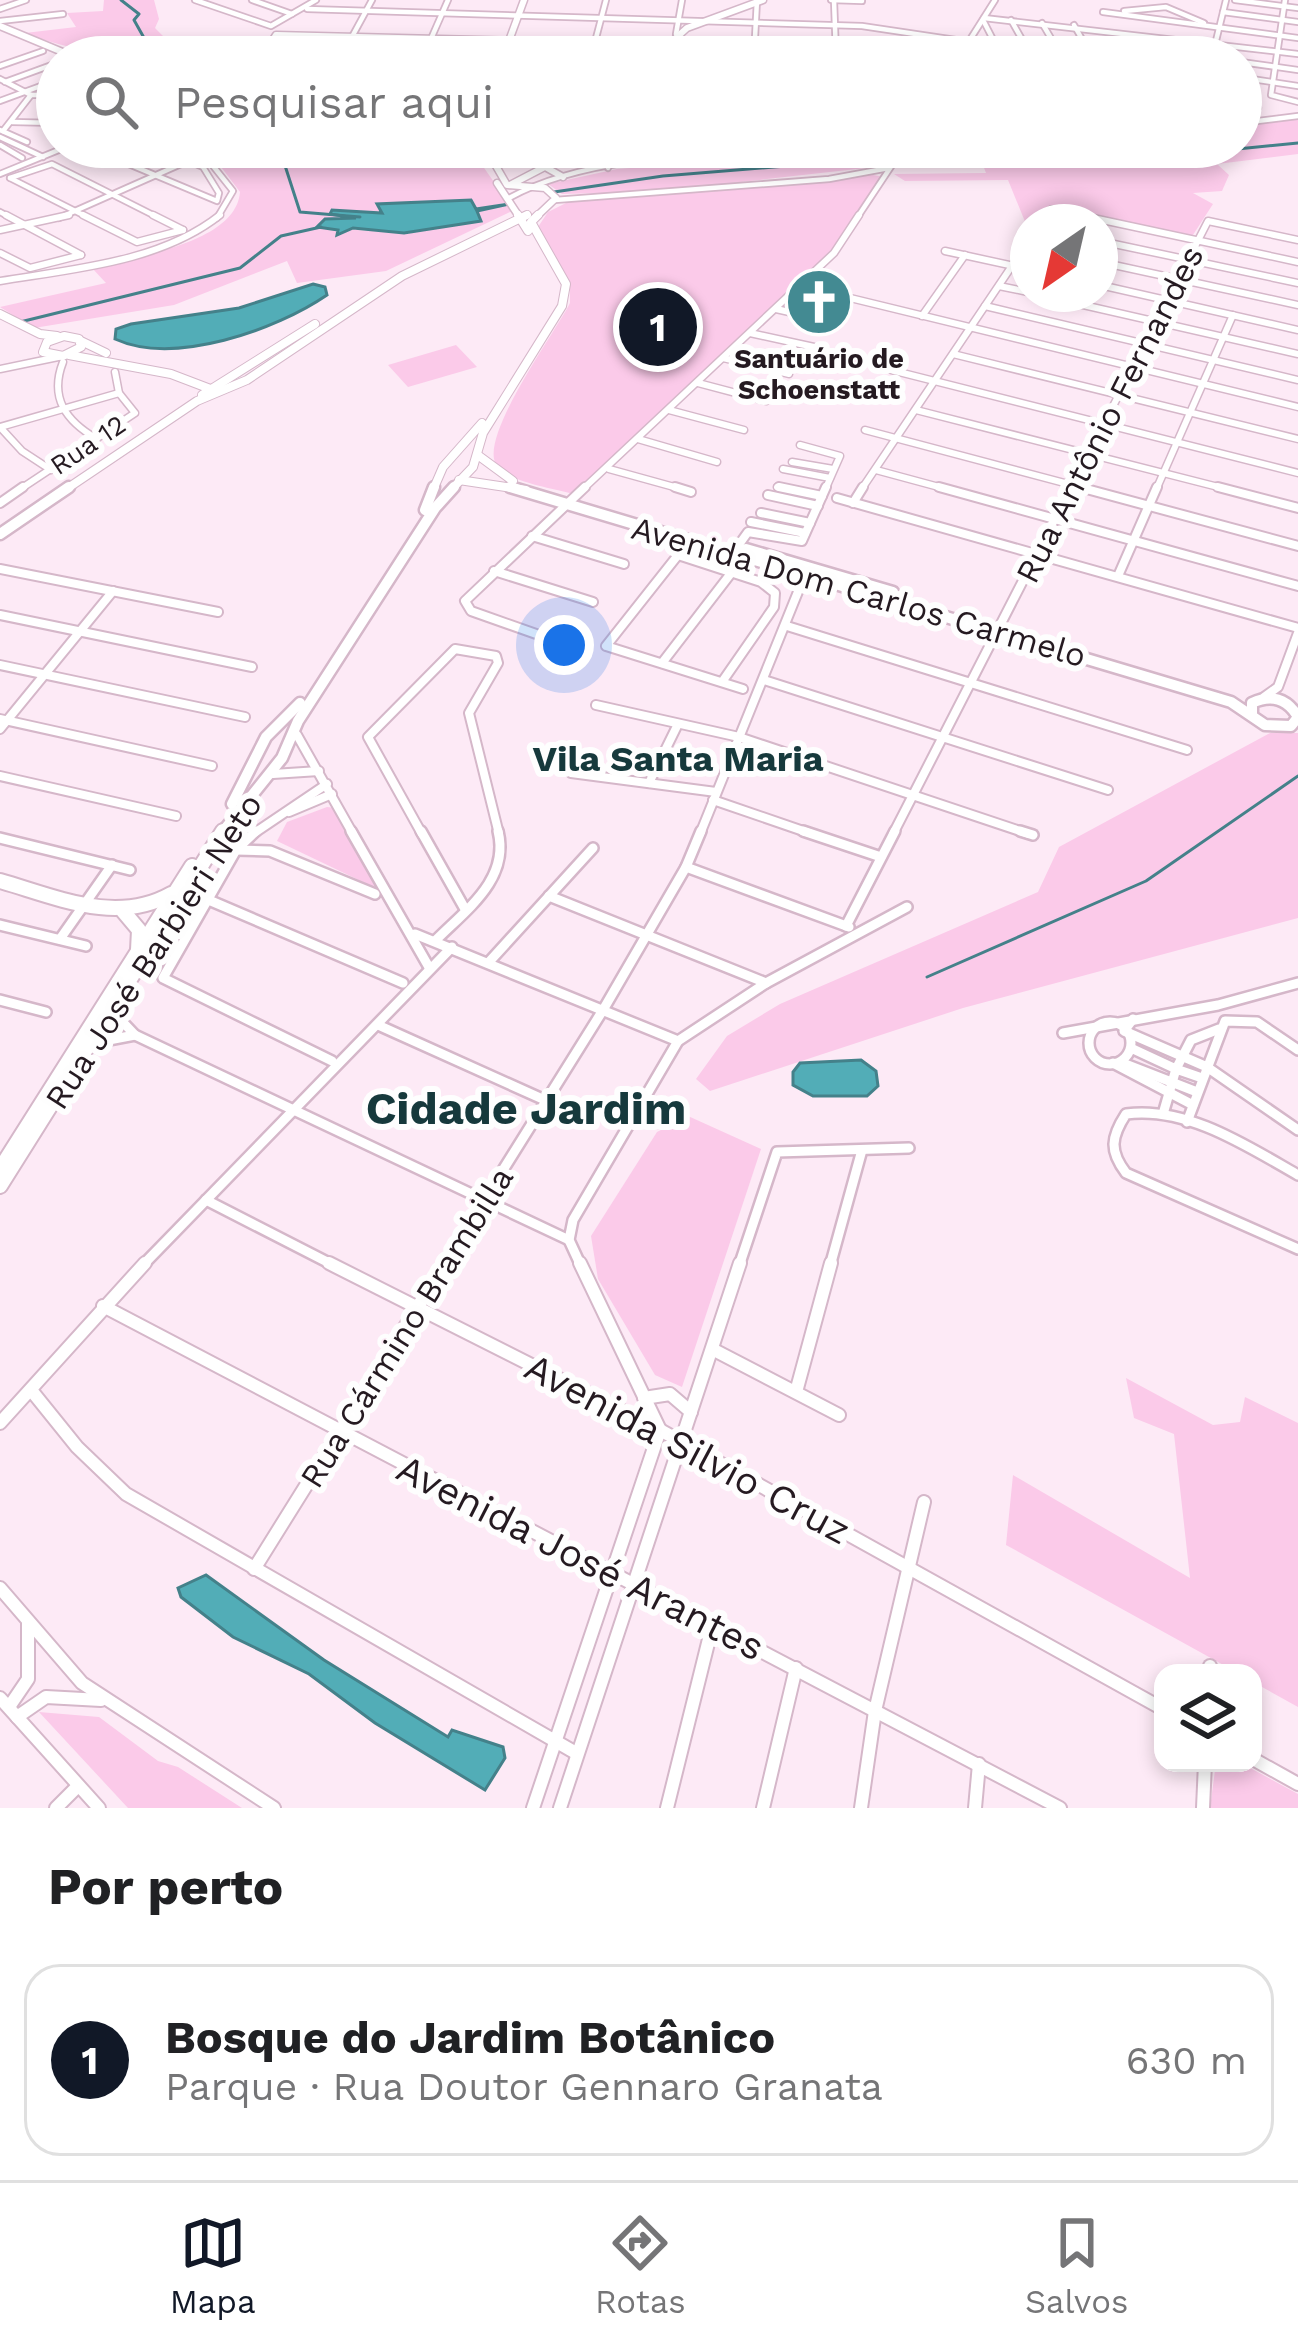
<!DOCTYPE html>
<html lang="pt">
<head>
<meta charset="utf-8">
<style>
	:root { --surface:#fff; --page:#f6f6f6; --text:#202124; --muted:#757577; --line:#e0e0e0; --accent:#111827 }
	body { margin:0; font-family:"Work Sans",sans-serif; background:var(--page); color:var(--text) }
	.controls { position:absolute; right:36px; bottom:36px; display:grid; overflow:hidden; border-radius:24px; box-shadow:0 6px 18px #0003 }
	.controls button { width:108px; height:108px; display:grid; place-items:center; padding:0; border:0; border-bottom:3px solid var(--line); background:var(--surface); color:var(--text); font:60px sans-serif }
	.compass { position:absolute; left:1010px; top:204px; width:108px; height:108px; border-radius:50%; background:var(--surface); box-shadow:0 6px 18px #0003; rotate:214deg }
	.you { position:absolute; left:564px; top:645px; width:42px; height:42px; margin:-30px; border:9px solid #fff; border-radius:50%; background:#1a73e8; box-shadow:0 0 0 18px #1a73e833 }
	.badge { display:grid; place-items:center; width:78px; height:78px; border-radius:50%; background:var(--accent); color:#fff; font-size:39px; font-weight:700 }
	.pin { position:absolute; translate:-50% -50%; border:6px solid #fff; box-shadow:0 3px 12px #0006 }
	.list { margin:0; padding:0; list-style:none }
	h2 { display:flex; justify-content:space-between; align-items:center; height:156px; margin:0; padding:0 48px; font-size:51px }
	h2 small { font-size:39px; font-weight:400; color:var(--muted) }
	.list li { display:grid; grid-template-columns:78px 1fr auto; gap:36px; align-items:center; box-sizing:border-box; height:192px; margin:0 24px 24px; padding:0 24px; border:3px solid var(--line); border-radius:36px }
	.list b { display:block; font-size:45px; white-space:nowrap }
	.list p { margin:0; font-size:39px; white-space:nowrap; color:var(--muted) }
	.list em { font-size:39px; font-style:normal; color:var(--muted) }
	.icon { flex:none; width:66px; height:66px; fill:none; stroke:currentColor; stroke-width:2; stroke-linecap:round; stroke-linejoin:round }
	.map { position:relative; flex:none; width:1298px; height:1808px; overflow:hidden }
	.search { position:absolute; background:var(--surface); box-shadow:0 6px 18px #0003; left:36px; right:36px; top:36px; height:132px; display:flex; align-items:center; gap:30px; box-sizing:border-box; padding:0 42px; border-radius:66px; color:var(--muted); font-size:45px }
	.sheet { height:372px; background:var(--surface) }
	nav { display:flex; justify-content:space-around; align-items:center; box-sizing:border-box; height:168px; border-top:3px solid var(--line); background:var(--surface); font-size:33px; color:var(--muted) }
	nav a { display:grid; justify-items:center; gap:6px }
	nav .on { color:var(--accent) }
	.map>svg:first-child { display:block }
	.green { fill:#fbcae9 }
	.water { fill:#52adb7; stroke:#44818a; stroke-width:3 }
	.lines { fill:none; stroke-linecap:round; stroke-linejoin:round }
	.stream { stroke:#44818a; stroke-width:3 }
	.street-far4-casing { stroke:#d5b7c9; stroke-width:8 }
	.street-far3-casing { stroke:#d5b7c9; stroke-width:9 }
	.street-far2-casing { stroke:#d5b7c9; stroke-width:12 }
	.street-far1-casing { stroke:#d5b7c9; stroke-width:14 }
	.street-casing { stroke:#d5b7c9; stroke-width:16 }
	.secondary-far3-casing { stroke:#d5b7c9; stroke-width:9 }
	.secondary-far2-casing { stroke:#d5b7c9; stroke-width:10 }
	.secondary-far1-casing { stroke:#d5b7c9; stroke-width:15 }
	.secondary-casing { stroke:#d5b7c9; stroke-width:18 }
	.street-far4 { stroke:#fff; stroke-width:4.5 }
	.street-far3 { stroke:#fff; stroke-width:6 }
	.street-far2 { stroke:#fff; stroke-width:8 }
	.street-far1 { stroke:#fff; stroke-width:9 }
	.street { stroke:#fff; stroke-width:12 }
	.secondary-far3 { stroke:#fff; stroke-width:6 }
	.secondary-far2 { stroke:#fff; stroke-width:8 }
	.secondary-far1 { stroke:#fff; stroke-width:10 }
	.secondary { stroke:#fff; stroke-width:14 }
	.labels { text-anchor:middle; stroke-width:12; stroke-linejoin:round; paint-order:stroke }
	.far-poi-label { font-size:27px; font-weight:bold; fill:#251a21; stroke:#fefefe }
	.far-street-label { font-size:27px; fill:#251a21; stroke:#fefefe }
	.street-label { font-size:33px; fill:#251a21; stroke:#fefefe }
	.neighbourhood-label { font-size:36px; font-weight:bold; fill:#16393c; stroke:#fefefe }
	.near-street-label { font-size:39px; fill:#251a21; stroke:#fefefe }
	.district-label { font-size:45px; font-weight:bold; fill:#16393c; stroke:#fefefe }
</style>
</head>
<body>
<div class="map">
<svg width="1298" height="1808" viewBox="0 0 1298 1808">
	<rect width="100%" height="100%" fill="#fdeaf6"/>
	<!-- green -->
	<g class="green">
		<path d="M104 0H154L159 19 155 28 168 41 201 52C160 70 64 49 25 33L76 27 67 13 103 11Z"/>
		<path d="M1298 117V154L1217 164 1229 175 1222 191 1193 193 1213 204 1191 238 1048 207 1036 222H1028V229L1008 180 905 181 894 174 986 173 981 160 926 165 907 152 909 147H1241V125Z"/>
		<path d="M206 147 475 155 508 202 476 209 471 200 383 205 382 213 348 222 325 219V228L404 233 480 221 477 211 509 204 512 211 386 271 297 283 287 261 174 305 34 328 0 307 106 283 91 267C132 257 236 244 240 192Z"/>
		<path d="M887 148 884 166 651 192 562 194 548 184 617 169Z"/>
		<path d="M869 174 883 177 836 250 576 495C554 488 514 484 498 467 474 443 555 333 570 303V283L538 227 548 212 578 197 656 196Z"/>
		<path d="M456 345 477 367 408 387 388 365Z"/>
		<path d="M1270 733H1298V918L963 1008 710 1091 696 1079 727 1036 780 1004 1038 892 1059 847Z"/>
		<path d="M327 807 337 808 388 894 277 841 287 822Z"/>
		<path d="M688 1116 761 1149 682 1387 655 1375 598 1279 591 1236 657 1132Z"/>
		<path d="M1126 1378 1213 1425 1240 1422 1245 1397 1298 1423V1707L1253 1682V1673H1238L1006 1545 1013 1475 1190 1578 1174 1434 1134 1418Z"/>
		<path d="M39 1712 99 1717 158 1761 178 1767 242 1808H128Z"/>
		<path d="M1216 1763H1241L1298 1794V1808H1210Z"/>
	</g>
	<!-- water -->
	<g class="water">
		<path d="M471 200 476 209 509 204 477 211 481 221 404 233 353 228 337 235 338 230 317 227 325 219 356 218 330 214 332 210 382 213 377 204Z"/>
		<path d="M313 284 325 287 327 295C276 330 174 366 115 339L116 329 131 324 239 308Z"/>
		<path d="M861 1060 876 1071 878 1086 867 1096H813L793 1085V1072L800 1063Z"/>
		<path d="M206 1575 324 1660 448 1737 452 1730 503 1747 505 1758 485 1790 375 1723 309 1674 233 1637 181 1597 178 1588Z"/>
	</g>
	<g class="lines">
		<!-- stream -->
		<g class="stream">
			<path d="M121 0 139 14 134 20 148 45 168 57"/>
			<path d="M279 147 300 212 360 217"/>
			<path d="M1067 155 1118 157"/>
			<path d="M1168 156 1298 143"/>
			<path d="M554 192 663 176 885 158"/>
			<path d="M20 322 240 268 281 236 321 227"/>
			<path d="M927 977 1146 881 1298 776"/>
		</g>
		<!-- street-far4 casing -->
		<g class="street-far4-casing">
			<g id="street-far4">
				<path d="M195 0 271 26 316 0"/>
				<path d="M252 0 292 14"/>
				<path d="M831 0 862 1"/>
				<path d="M834 0 836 54"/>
				<path d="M1235 0 1298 8"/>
				<path d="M1285 0 1271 95 1298 102"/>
				<path d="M0 9 26 0"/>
				<path d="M307 9 862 26 996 46"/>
				<path d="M1124 11 1166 7 1204 23"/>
				<path d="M1103 12 1298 38"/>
				<path d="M1223 12 1298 22"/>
				<path d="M984 18 1298 54"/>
				<path d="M983 20 1002 57"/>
				<path d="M1011 20 1032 57"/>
				<path d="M0 21 63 14"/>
				<path d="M1042 23 1062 57"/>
				<path d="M1074 25 1092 57"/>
				<path d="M676 34 682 0"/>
				<path d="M517 41 879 55"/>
				<path d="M341 57 372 0"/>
				<path d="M423 57 448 0"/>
				<path d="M591 57 606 0"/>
				<path d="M754 57 757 0"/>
				<path d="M878 57 896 49 924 57"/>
				<path d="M959 57 995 0"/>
				<path d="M1073 57H1125"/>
				<path d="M1180 57H1208"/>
				<path d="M1212 57 1226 0"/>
				<path d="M1241 62 1298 70"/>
				<path d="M0 66 43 51"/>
				<path d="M1245 78 1298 86"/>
				<path d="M0 79 31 95 3 131"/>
				<path d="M5 82 57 63"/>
				<path d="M31 95H57"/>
				<path d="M1241 96 1258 108"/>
				<path d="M0 101 57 80"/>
				<path d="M12 122 57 123"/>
				<path d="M1241 123 1298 116"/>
				<path d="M0 130 27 142"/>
				<path d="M0 137 43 157"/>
				<path d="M0 145 22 158"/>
				<path d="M88 147 217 201 219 193 203 167 158 147"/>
				<path d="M198 147 233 191 217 218"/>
				<path d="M553 147 572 154"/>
				<path d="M578 150 612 159 608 168"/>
				<path d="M0 174 66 147"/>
				<path d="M10 178 52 164 159 218"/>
				<path d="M10 178 89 218"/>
				<path d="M509 198C608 144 757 158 869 147"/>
				<path d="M555 200 829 179 889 168"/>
				<path d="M0 212 11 218"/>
				<path d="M59 218 190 160"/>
				<path d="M857 218 904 147"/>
				<path d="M1044 218 1051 209 1093 218"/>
			</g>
		</g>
		<!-- street-far3 casing -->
		<g class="street-far3-casing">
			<g id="street-far3">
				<path d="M6 215 81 255"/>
				<path d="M83 215 137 242 183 230"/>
				<path d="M153 215 183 230"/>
				<path d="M1079 215 1298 262"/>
				<path d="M1041 222 1046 215"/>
				<path d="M0 230 69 215"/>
				<path d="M1100 241 1298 283"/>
				<path d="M945 251 1028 269"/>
				<path d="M0 253 30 268 81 255"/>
				<path d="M1100 262 1298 305"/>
				<path d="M0 281C73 269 161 262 220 215"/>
				<path d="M1100 285 1298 330"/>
				<path d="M801 286 1298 407"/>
				<path d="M999 286 1028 292"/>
				<path d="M1035 294 1298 354"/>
				<path d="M985 306 1298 380"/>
				<path d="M776 309 834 322"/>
				<path d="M922 316 965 255"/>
				<path d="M750 333 814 347"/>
				<path d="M953 354 1298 439"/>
				<path d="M723 358 789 374"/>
				<path d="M63 362C49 398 66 421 97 439"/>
				<path d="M0 369 63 356"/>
				<path d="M891 370 1298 473"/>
				<path d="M698 383 766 401"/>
				<path d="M669 410 744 430"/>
				<path d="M916 410 1230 490"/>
				<path d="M865 430 1091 490"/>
				<path d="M638 439 717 462"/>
				<path d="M800 445 840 456 825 490"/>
				<path d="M792 462 833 469"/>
				<path d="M609 469 685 490"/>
				<path d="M783 469 830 478"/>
				<path d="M51 470 22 451 0 427 119 393"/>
				<path d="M876 470 950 490"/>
				<path d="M777 487 794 490"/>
				<path d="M19 490 135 413 119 393 115 372"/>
				<path d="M582 490 834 253 859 215"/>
				<path d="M861 490 1028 242"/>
				<path d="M1070 490 1208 221 1298 240"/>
				<path d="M1156 490 1233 315"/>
			</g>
		</g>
		<!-- street-far2 casing -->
		<g class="street-far2-casing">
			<g id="street-far2">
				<path d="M675 487 691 492"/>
				<path d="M779 487 822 496"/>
				<path d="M939 487 1298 586"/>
				<path d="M1079 487 1298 546"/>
				<path d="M1218 487 1298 508"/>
				<path d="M768 495 818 506"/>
				<path d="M837 498 1298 628"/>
				<path d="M0 503 23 487"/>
				<path d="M853 503 863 487"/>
				<path d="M761 513 810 523"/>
				<path d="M751 522 805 533"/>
				<path d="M532 536 624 564"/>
				<path d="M738 546 748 532 802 541 826 487"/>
				<path d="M0 569 218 612"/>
				<path d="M494 571 593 602"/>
				<path d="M1118 576 1157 487"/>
				<path d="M0 615 252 667"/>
				<path d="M787 626 1187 750"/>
				<path d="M556 641 471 611 465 601 585 487"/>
				<path d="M662 663 732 572"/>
				<path d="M0 665 245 717"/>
				<path d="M764 680 1108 790"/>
				<path d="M722 682 774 607 775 593 761 582 678 555 606 646 743 689"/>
				<path d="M1264 697 1278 687 1298 633"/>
				<path d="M596 705 739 737 1029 834"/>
				<path d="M0 719 212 766"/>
				<path d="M0 729 113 591"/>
				<path d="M297 735 353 834"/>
				<path d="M571 773 716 792"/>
				<path d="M273 774 319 771"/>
				<path d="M0 776 176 816"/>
				<path d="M649 783 678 724"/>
				<path d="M713 800 812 834"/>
				<path d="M289 812 332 794"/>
				<path d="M253 834 327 784"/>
				<path d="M422 834 368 737 455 649 496 656 498 663 469 713 499 834"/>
				<path d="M700 834 806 572"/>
				<path d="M893 834 1071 487"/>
			</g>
		</g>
		<!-- street-far1 casing -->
		<g class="street-far1-casing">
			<g id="street-far1">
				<path d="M256 831 236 850 163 978 332 1061"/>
				<path d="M351 831 430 969"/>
				<path d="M421 831 465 909"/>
				<path d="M803 831 881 857"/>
				<path d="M1020 831 1033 835"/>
				<path d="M0 838 130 870"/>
				<path d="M236 850 270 851 375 894"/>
				<path d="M686 867 849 927"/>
				<path d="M549 896 766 983"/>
				<path d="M204 898 403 983"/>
				<path d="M0 925 86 946"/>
				<path d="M846 926 895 831"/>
				<path d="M415 934 678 1041"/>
				<path d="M60 939 112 865"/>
				<path d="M436 940C467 909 510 879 498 831"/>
				<path d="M489 962 593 848"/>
				<path d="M0 1000 46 1012"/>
				<path d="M113 1012 135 1035 569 1240"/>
				<path d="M1133 1019 1124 1031 1207 1067 1298 1130"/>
				<circle cx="1110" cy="1043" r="21"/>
				<path d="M378 1025 547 1101"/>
				<path d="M1063 1033 1218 1005 1298 983"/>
				<path d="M93 1043 135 1035"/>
				<path d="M1133 1049 1176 1069 1191 1040 1219 1029"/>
				<path d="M1120 1062 1197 1092"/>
				<path d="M1113 1063 1193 1105"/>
				<path d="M1163 1114 1176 1069 1202 1078"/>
				<path d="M1187 1122 1225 1021 1257 1022 1298 1050"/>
				<path d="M1298 1175C1247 1146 1187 1106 1126 1114 1111 1137 1109 1151 1126 1173L1298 1249"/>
				<path d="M206 1200 335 1266"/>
				<path d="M142 1266 452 947"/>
				<path d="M443 1266 603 1010 686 867 701 831"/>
				<path d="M581 1266 569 1240 573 1220 678 1041 766 983 907 907"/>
				<path d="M739 1266 777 1152 909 1148"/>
				<path d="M830 1266 862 1150"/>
			</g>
		</g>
		<!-- street casing -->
		<g class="street-casing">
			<g id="street">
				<path d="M329 1263 660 1430 1163 1709"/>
				<path d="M103 1306 1060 1808"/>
				<path d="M714 1350 839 1415"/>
				<path d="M31 1390 77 1447 126 1494 576 1753"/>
				<path d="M796 1392 831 1263"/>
				<path d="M644 1398 670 1394 691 1412"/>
				<path d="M0 1423 145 1263"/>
				<path d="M254 1569 445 1263"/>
				<path d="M0 1588 82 1683 274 1808"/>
				<path d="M1210 1666V1673"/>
				<path d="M0 1698 99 1808"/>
				<path d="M9 1707 28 1679V1622"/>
				<path d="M17 1717 46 1697 101 1700"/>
				<path d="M1253 1759 1298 1784"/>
				<path d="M56 1808 78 1786"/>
				<path d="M533 1808 660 1430 580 1263"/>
				<path d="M560 1808 740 1263"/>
				<path d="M667 1808 712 1627"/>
				<path d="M763 1808 796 1668"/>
				<path d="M861 1808 875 1711 924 1502"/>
				<path d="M975 1808 979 1764"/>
				<path d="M1203 1808 1205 1763"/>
			</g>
		</g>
		<!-- secondary-far3 casing -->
		<g class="secondary-far3-casing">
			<g id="secondary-far3">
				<path d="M0 26 72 56"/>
				<path d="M91 52 162 57"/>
				<path d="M262 57 276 35 517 41"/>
				<path d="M503 57 524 0"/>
				<path d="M655 57 687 28 763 0"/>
				<path d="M485 147 507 185 545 188 556 198 535 218"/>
				<path d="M547 168 563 177"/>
				<path d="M497 183 520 218"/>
				<path d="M510 185 583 147"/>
				<path d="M521 218 527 215"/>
			</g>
		</g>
		<!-- secondary-far2 casing -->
		<g class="secondary-far2-casing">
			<g id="secondary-far2">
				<path d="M518 215 528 231"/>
				<path d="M0 314 40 334 57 336"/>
				<path d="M64 336 79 339 81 347 63 356 43 352 47 342Z"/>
				<path d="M81 341 106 353"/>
				<path d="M69 355 171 374 213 390"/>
				<path d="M202 395 315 324"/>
				<path d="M479 456 513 481"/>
				<path d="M459 480 526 490"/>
				<path d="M65 490 197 401 247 380 402 276 527 215"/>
				<path d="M433 490 443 467 482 423"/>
				<path d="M451 490 473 467 483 433 562 306 566 284 531 222 538 215"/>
			</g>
		</g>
		<!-- secondary-far1 casing -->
		<g class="secondary-far1-casing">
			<g id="secondary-far1">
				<path d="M510 487 1231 702 1265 725 1291 726 1298 717C1287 698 1271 694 1252 703V714"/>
				<path d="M425 510 434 487"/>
				<path d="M0 534 69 487"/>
				<path d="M746 549 893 592"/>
				<path d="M232 804 266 737 300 703"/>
				<path d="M221 834 282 758 298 721 435 508 454 487"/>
			</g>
		</g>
		<!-- secondary casing -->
		<g class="secondary-casing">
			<g id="secondary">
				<path d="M0 881C56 897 116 925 171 894"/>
				<path d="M123 911 139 930 138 950"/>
				<path d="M0 1169 192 866"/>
				<path d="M0 1186 223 831"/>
			</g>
		</g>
		<!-- street-far4 -->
		<use href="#street-far4" class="street-far4"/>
		<!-- street-far3 -->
		<use href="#street-far3" class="street-far3"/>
		<!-- street-far2 -->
		<use href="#street-far2" class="street-far2"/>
		<!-- street-far1 -->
		<use href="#street-far1" class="street-far1"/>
		<!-- street -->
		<use href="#street" class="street"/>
		<!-- secondary-far3 -->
		<use href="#secondary-far3" class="secondary-far3"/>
		<!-- secondary-far2 -->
		<use href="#secondary-far2" class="secondary-far2"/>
		<!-- secondary-far1 -->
		<use href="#secondary-far1" class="secondary-far1"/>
		<!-- secondary -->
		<use href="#secondary" class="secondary"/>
	</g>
	<!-- icons -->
	<defs>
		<g id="church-disc" transform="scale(3.45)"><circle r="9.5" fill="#438a92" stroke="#fefefe"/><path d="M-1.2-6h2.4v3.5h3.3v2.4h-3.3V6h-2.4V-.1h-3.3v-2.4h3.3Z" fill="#fff"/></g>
	</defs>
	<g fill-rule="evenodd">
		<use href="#church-disc" x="819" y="302"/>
	</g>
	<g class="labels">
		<!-- far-poi labels -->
		<g class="far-poi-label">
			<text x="819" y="368">Santuário de<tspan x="819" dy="31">Schoenstatt</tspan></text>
		</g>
		<!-- far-street labels -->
		<g class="far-street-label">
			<text transform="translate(88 445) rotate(-34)" y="9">Rua 12</text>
		</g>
		<!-- street labels -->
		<g class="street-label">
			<text transform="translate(1109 414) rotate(-63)" y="12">Rua Antônio Fernandes</text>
			<text transform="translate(859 591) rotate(16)" y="12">Avenida Dom Carlos Carmelo</text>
			<text transform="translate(153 951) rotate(-57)" y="12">Rua José Barbieri Neto</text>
			<text transform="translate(406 1327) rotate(-58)" y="12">Rua Cármino Brambilla</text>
		</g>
		<!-- neighbourhood labels -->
		<g class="neighbourhood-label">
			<text x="678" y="771">Vila Santa Maria</text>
		</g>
		<!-- near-street labels -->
		<g class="near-street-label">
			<text transform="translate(688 1448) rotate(28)" y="14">Avenida Silvio Cruz</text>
			<text transform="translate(581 1557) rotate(27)" y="14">Avenida José Arantes</text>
		</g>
		<!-- district labels -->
		<g class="district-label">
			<text x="526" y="1124">Cidade Jardim</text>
		</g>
	</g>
</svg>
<div class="controls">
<button><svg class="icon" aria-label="layers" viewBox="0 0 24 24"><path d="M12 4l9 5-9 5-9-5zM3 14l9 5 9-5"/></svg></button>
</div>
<svg class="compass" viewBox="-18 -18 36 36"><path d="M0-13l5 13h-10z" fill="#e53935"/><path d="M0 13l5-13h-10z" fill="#757577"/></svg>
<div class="you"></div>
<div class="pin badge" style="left:658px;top:327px">1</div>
<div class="search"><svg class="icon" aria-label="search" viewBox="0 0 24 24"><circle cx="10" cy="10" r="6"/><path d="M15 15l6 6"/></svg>Pesquisar aqui</div>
</div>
<section class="sheet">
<h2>Por perto<small></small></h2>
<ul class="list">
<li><span class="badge">1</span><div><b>Bosque do Jardim Botânico</b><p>Parque · Rua Doutor Gennaro Granata</p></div><em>630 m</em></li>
</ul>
</section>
<nav>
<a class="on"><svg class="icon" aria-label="map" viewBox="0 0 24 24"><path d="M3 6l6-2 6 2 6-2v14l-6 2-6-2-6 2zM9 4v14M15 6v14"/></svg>Mapa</a>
<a><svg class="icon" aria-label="directions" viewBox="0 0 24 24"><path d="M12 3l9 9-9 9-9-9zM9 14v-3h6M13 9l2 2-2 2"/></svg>Rotas</a>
<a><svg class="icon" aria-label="saved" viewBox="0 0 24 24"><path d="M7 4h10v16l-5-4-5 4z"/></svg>Salvos</a>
</nav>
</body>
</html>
